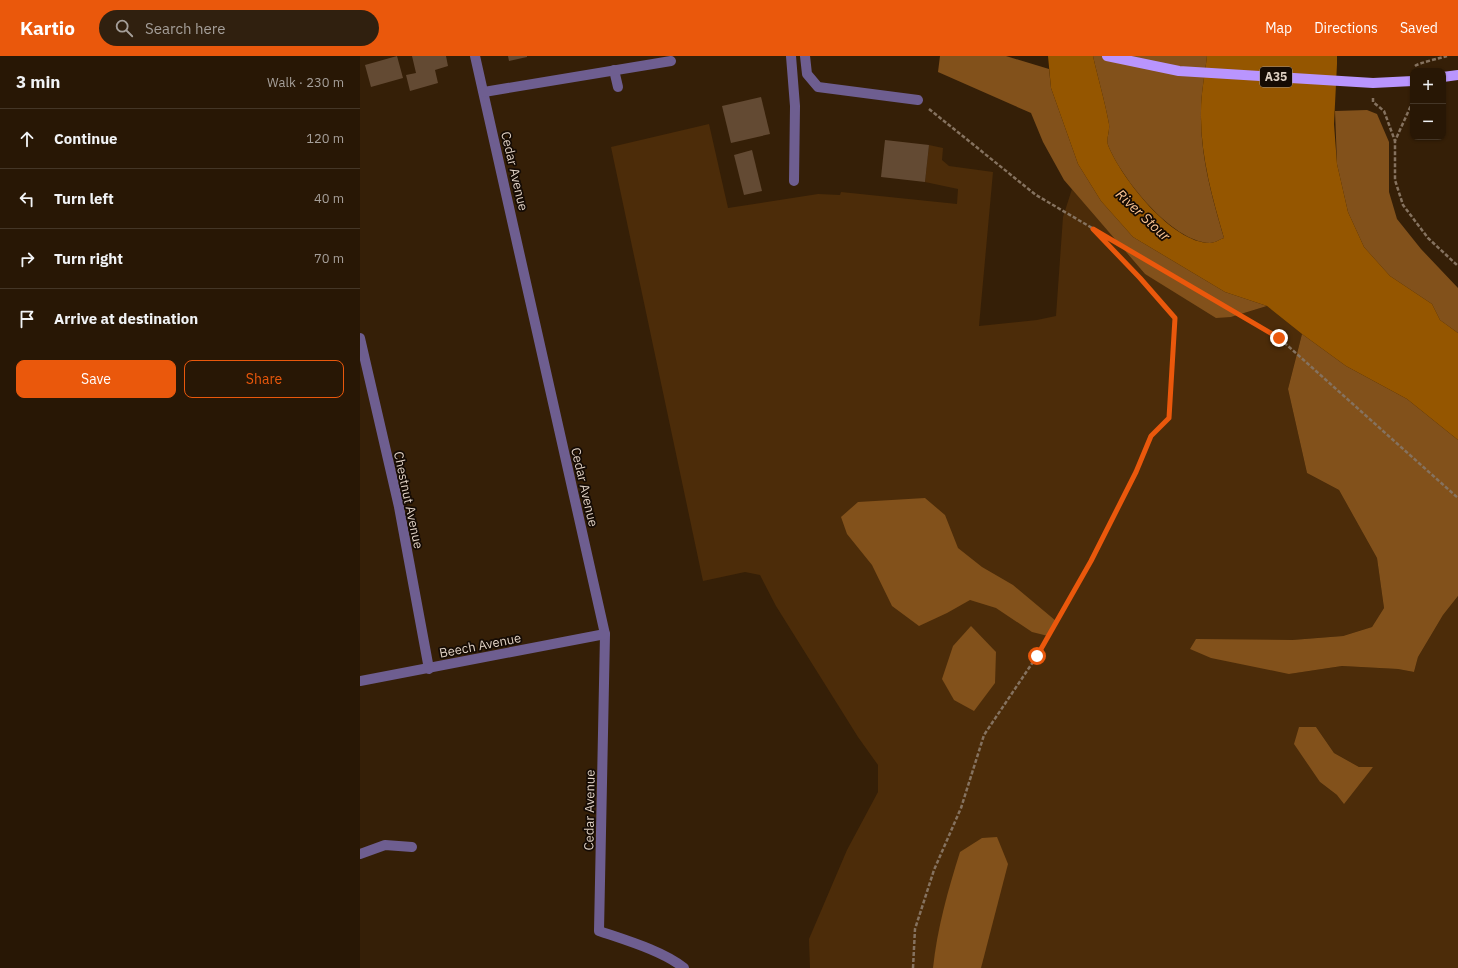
<!DOCTYPE html>
<html lang="en">
<head>
<meta charset="utf-8">
<style>
	:root { --surface:#281705; --page:#30200f; --text:#f1f3f6; --muted:#a59f9a; --line:#443627; --accent:#ea580c }
	body { margin:0; font-family:"IBM Plex Sans",sans-serif; background:var(--page); color:var(--text) }
	.controls { position:absolute; right:12px; top:12px; display:grid; overflow:hidden; border-radius:8px; box-shadow:0 1px 3px #0004 }
	.controls button { width:36px; height:36px; display:grid; place-items:center; padding:0; border:0; border-bottom:1px solid var(--line); background:var(--surface); color:var(--text); font:20px sans-serif }
	.stop { position:absolute; width:12px; height:12px; margin:-9px; border:3px solid #ea580c; border-radius:50%; background:#fff }
	.stop.end { background:#ea580c; border-color:#fff; box-shadow:0 1px 4px #0008 }
	.list { margin:0; padding:0; list-style:none }
	h2 { display:flex; justify-content:space-between; align-items:center; height:52px; margin:0; padding:0 16px; font-size:17px }
	h2 small { font-size:13px; font-weight:400; color:var(--muted) }
	.list li { display:grid; grid-template-columns:26px 1fr auto; gap:12px; align-items:center; box-sizing:border-box; height:60px; padding:0 16px; border-top:1px solid var(--line) }
	.list b { display:block; font-size:15px; white-space:nowrap }
	.list em { font-size:13px; font-style:normal; color:var(--muted) }
	.actions { display:flex; gap:8px; padding:12px 16px }
	.actions a { flex:1; padding:9px 0; border:1px solid var(--accent); border-radius:8px; text-align:center; font-size:14px; color:var(--accent) }
	.actions .main { background:var(--accent); color:#fff }
	.icon { flex:none; width:22px; height:22px; fill:none; stroke:currentColor; stroke-width:2; stroke-linecap:round; stroke-linejoin:round }
	.map { position:relative; flex:none; width:1098px; height:912px; overflow:hidden }
	header { display:flex; align-items:center; gap:24px; box-sizing:border-box; height:56px; padding:0 20px; background:var(--accent); color:#fff }
	header strong { font-size:19px }
	nav { display:flex; gap:22px; margin-inline-start:auto; font-size:14px }
	.search { width:280px; height:36px; background:var(--page); display:flex; align-items:center; gap:10px; box-sizing:border-box; padding:0 14px; border-radius:22px; color:var(--muted); font-size:15px }
	main { display:flex }
	aside { flex:1; background:var(--surface) }
	.map>svg:first-child { display:block }
	.green { fill:#4c2c09; fill-rule:evenodd }
	.forest { fill:#82511b }
	.water { fill:#955600 }
	.building { fill:#634a33 }
	.lines { fill:none; stroke-linecap:round; stroke-linejoin:round }
	.path { stroke:#85725f; stroke-width:2.5; stroke-dasharray:4 2; stroke-linecap:butt }
	.minor { stroke:#6e5e90; stroke-width:10 }
	.major { stroke:#b995fe; stroke-width:10 }
	.route { stroke:#ea580c; stroke-width:5 }
	.labels { text-anchor:middle; stroke-width:3.5; stroke-linejoin:round; paint-order:stroke }
	.shield { fill:#150b04; stroke:#a2958a; stroke-width:1 }
	.shield-label { font-size:12px; font-weight:bold; fill:#dfd0c3 }
	.street-label { font-size:13px; fill:#dfd0c3; stroke:#150b04 }
	.water-label { font-size:14px; font-style:italic; fill:#fbc594; stroke:#150b04 }
</style>
</head>
<body>
<header>
<strong>Kartio</strong>
<div class="search"><svg class="icon" aria-label="search" viewBox="0 0 24 24"><circle cx="10" cy="10" r="6"/><path d="M15 15l6 6"/></svg>Search here</div>
<nav><a>Map</a><a>Directions</a><a>Saved</a></nav>
</header>
<main>
<aside>
<h2>3 min<small>Walk · 230 m</small></h2>
<ul class="list">
<li><svg class="icon" aria-label="ahead" viewBox="0 0 24 24"><path d="M12 20V5M6 11l6-6 6 6"/></svg><div><b>Continue</b></div><em>120 m</em></li>
<li><svg class="icon" aria-label="left" viewBox="0 0 24 24"><path d="M17 20v-9H6M10 6l-5 5 5 5"/></svg><div><b>Turn left</b></div><em>40 m</em></li>
<li><svg class="icon" aria-label="right" viewBox="0 0 24 24"><path d="M7 20v-9h11M14 6l5 5-5 5"/></svg><div><b>Turn right</b></div><em>70 m</em></li>
<li><svg class="icon" aria-label="arrive" viewBox="0 0 24 24"><path d="M6 21V4h12l-3 4 3 4H6"/></svg><div><b>Arrive at destination</b></div></li>
</ul>
<div class="actions"><a class="main">Save</a><a>Share</a></div>
</aside>
<div class="map">
<svg width="1098" height="912" viewBox="0 0 1098 912">
	<rect width="100%" height="100%" fill="#351f07"/>
	<!-- green -->
	<path class="green" d="M349 68 368 152 458 138 480 139 481 136 597 148 598 133 565 126 569 89 583 92 582 104 589 110 633 116 619 270 677 264 696 260 703 161 712 133 785 218 871 261 907 250 942 278 928 333 947 417 979 434 1017 502 1024 552 1012 571 983 580 932 584 929 618 982 610 1038 613 1054 616 1058 601 1083 559 1098 540V912H450L449 883 487 794 518 736V709L498 681 416 550 400 519 385 516 343 525 251 91ZM956 671 974 697 999 711H1013L977 739 960 726Z"/>
	<!-- forest -->
	<g class="forest">
		<path d="M580 0H646L689 13 691 32 718 108 741 145 773 181 865 236 907 250 871 261 856 262 785 218 704 124 683 86 671 57 578 16Z"/>
		<path d="M733 0H847C845 18 841 37 841 55 840 99 852 141 864 182 860 183 855 187 850 187 812 186 761 122 748 89 746 83 750 75 749 68 745 45 738 23 733 0Z"/>
		<path d="M1007 54 1017 58 1029 86V136L1037 163 1061 193 1098 232V277L1080 264 1072 248 1030 220 1004 191 988 156 977 108 975 55Z"/>
		<path d="M942 278 986 310 1047 343 1098 384V540L1083 559 1058 601 1054 616 1038 613 982 610 929 618 851 602 830 593 836 583 932 584 983 580 1012 571 1024 552 1017 502 979 434 947 417 928 333Z"/>
		<path d="M565 442 585 459 598 492 622 511 653 529 696 565 688 580 672 576 636 552 610 544 587 557 559 570 532 550 512 509 487 478 481 461 498 446Z"/>
		<path d="M611 570 636 596 635 627 614 655 594 644 582 623 593 590Z"/>
		<path d="M939 671H956L974 697 999 711H1013L984 748 977 739 960 726 934 688Z"/>
		<path d="M637 781 648 808 621 912H573C577 873 588 834 600 796L622 782Z"/>
	</g>
	<!-- water -->
	<path class="water" d="M688 0H733C738 23 745 45 749 68 750 75 746 83 748 89 761 122 812 187 850 187 855 187 860 183 864 182 852 141 840 98 841 55 841 37 845 18 847 0H977V8L974 68 977 108 988 156 1004 191 1030 220 1072 248 1080 264 1098 277V384L1047 343 986 310 942 278 907 250 865 236 773 181 741 145 718 108 691 32Z"/>
	<!-- building -->
	<g class="building">
		<path d="M37 0 43 22 11 31 5 9Z"/>
		<path d="M52 0H86L88 10 75 14 78 27 50 35 46 19 56 17Z"/>
		<path d="M148 0H167V1L149 5Z"/>
		<path d="M401 41 410 78 371 87 362 50Z"/>
		<path d="M525 84 569 89 565 126 521 121Z"/>
		<path d="M392 94 402 135 384 139 374 99Z"/>
	</g>
	<g class="lines">
		<!-- path -->
		<g class="path">
			<path d="M1055 10C1059 7 1080 2 1087 0"/>
			<path d="M1013 42V46L1024 55 1035 85"/>
			<path d="M1053 45 1035 85V124L1043 149 1068 182 1098 210"/>
			<path d="M569 53 676 139 919 282 1098 442"/>
			<path d="M553 912 555 873 574 814 601 752 624 679 677 600 731 505 776 416 791 380 809 362 815 263 780 222 733 173"/>
		</g>
		<!-- minor -->
		<g class="minor">
			<path d="M115 0 245 578 239 875C265 884 303 895 324 912"/>
			<path d="M431 0 435 50 434 125"/>
			<path d="M445 0 447 18 458 31 558 44"/>
			<path d="M254 14 258 31"/>
			<path d="M124 36 311 5"/>
			<path d="M0 282 39 451 69 613"/>
			<path d="M0 625 245 578"/>
			<path d="M0 798 25 789 52 791"/>
		</g>
		<!-- major -->
		<g class="major">
			<path d="M747 0 819 15 1013 27 1053 25"/>
			<path d="M1083 21 1098 19"/>
		</g>
	</g>
	<g class="lines">
		<!-- route -->
		<path class="route" d="M677 600 731 505 776 416 791 380 809 362 815 262 780 222 733 173 919 282"/>
	</g>
	<g class="labels">
		<!-- shield labels -->
		<rect class="shield" x="900" y="11" width="32" height="20" rx="3"/>
		<g class="shield-label">
			<text x="916" y="25">A35</text>
		</g>
		<!-- street labels -->
		<g class="street-label">
			<text transform="translate(155 115) rotate(77)" y="5">Cedar Avenue</text>
			<text transform="translate(225 431) rotate(77)" y="5">Cedar Avenue</text>
			<text transform="translate(49 444) rotate(78)" y="5">Chestnut Avenue</text>
			<text transform="translate(120 589) rotate(-11)" y="5">Beech Avenue</text>
			<text transform="translate(229 754) rotate(-89)" y="5">Cedar Avenue</text>
		</g>
		<!-- water labels -->
		<g class="water-label">
			<text transform="translate(783 159) rotate(43)" y="5">River Stour</text>
		</g>
	</g>
</svg>
<div class="controls">
<button>+</button>
<button>−</button>
</div>
<div class="stop" style="left:677px;top:600px"></div>
<div class="stop end" style="left:919px;top:282px"></div>
</div>
</main>
</body>
</html>
